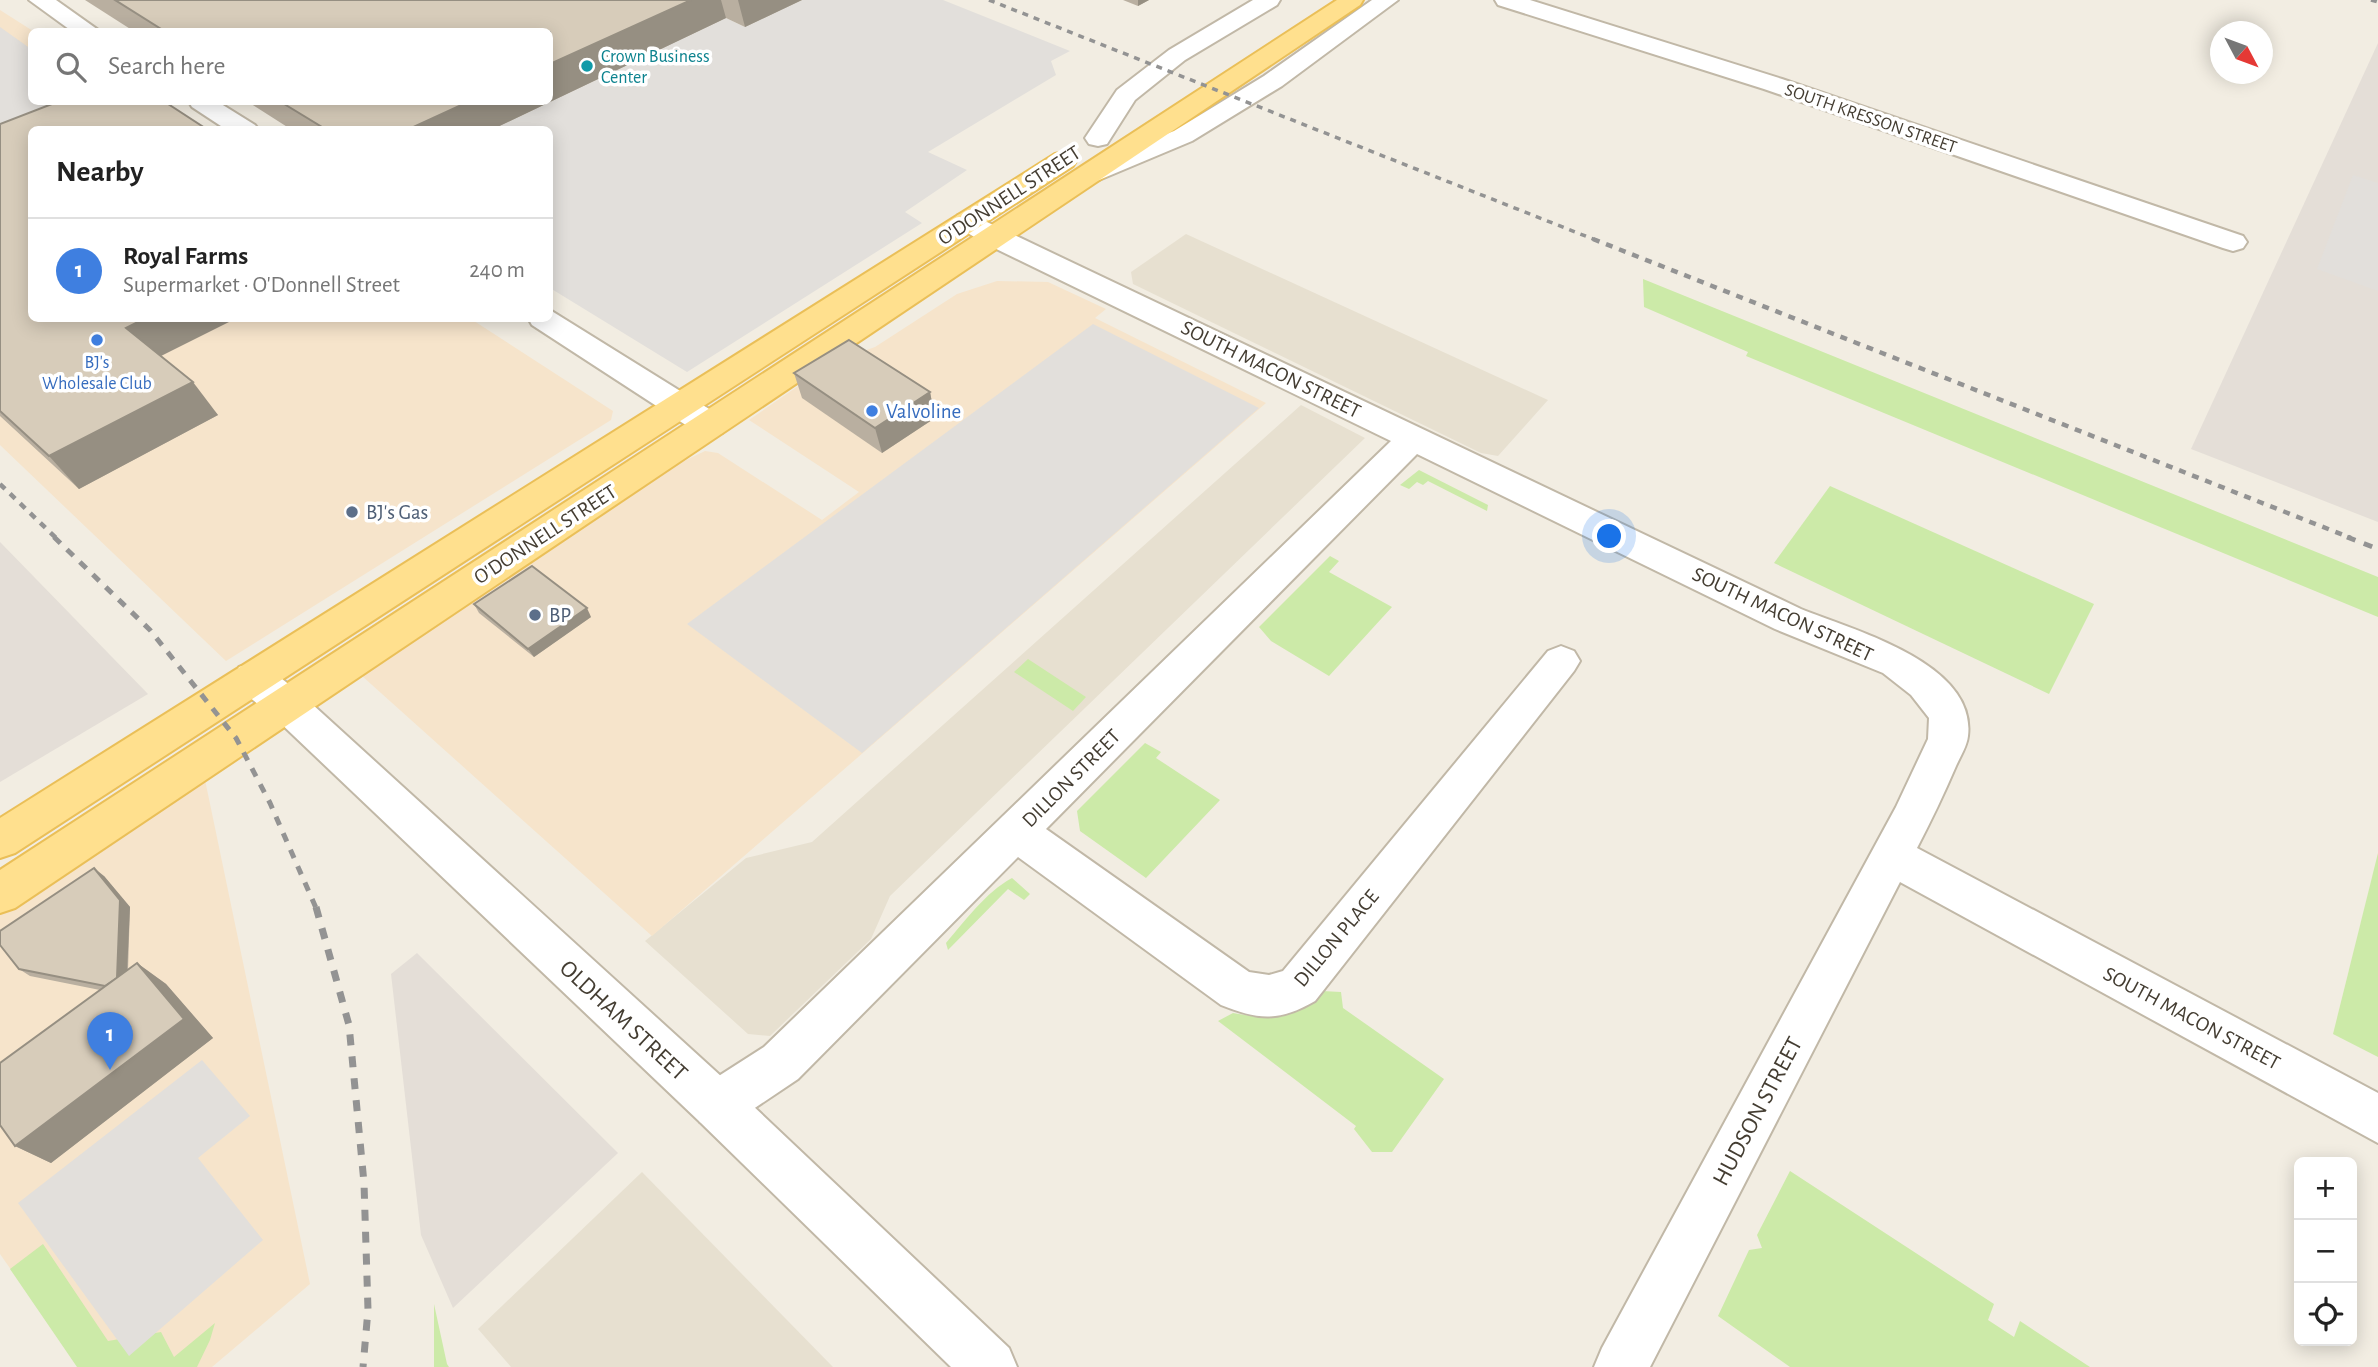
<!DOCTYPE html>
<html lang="en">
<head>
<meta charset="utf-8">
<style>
	:root { --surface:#fff; --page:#f6f6f6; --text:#222; --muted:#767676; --line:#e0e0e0; --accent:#0b8043 }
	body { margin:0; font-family:"Alegreya Sans",sans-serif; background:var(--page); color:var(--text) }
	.controls { position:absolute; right:21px; bottom:21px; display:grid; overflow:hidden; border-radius:10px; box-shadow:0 4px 18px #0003 }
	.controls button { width:63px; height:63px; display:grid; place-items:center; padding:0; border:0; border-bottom:2px solid var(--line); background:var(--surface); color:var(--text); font:35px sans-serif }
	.compass { position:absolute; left:2210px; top:21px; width:63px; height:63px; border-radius:50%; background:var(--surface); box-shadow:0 4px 18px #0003; rotate:131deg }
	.you { position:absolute; left:1610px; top:537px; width:24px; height:24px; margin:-18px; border:5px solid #fff; border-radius:50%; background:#1a73e8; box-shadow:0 0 0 10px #1a73e833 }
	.badge { display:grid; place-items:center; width:46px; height:46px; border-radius:50%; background:var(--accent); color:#fff; font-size:23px; font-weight:700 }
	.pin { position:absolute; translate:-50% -58px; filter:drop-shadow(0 2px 4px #0008) }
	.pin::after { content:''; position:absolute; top:37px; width:24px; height:21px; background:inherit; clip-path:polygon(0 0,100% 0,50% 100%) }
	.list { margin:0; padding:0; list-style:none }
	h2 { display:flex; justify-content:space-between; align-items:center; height:91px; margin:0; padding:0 28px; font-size:30px }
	h2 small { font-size:23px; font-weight:400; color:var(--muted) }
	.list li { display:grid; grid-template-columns:46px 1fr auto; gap:21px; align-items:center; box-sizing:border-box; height:105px; padding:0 28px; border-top:2px solid var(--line) }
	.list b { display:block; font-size:26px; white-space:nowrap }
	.list p { margin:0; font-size:23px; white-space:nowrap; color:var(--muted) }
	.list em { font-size:23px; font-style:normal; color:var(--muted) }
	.icon { flex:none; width:38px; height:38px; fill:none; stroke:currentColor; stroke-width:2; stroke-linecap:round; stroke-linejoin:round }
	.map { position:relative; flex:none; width:2378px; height:1367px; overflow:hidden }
	.search { position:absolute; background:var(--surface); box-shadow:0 4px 18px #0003; left:28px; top:28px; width:525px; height:77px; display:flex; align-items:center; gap:18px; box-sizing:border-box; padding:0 24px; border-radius:10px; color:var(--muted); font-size:26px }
	.panel { position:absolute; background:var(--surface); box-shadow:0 4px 18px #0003; left:28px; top:126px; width:525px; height:196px; border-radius:10px }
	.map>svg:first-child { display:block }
	.residential { fill:#e7e0d0 }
	.commercial { fill:#f6e4cb }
	.industrial { fill:#e4ded7 }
	.green { fill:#cceaa8 }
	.parking { fill:#e2dfdb }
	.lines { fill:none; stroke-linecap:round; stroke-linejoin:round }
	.minor-casing { stroke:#c1b8a7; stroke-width:4 }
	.tertiary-casing { stroke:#c1b8a7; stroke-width:4 }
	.primary-casing { stroke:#eabf58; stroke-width:4 }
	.minor { fill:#fff; fill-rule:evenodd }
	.tertiary { fill:#fff; fill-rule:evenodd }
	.primary { fill:#ffe08e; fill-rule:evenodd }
	.rail-far3 { stroke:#939393; stroke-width:3.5; stroke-dasharray:6 6; stroke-linecap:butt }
	.rail-far2 { stroke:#939393; stroke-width:4.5; stroke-dasharray:7 7; stroke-linecap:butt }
	.rail-far1 { stroke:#939393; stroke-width:5; stroke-dasharray:9 9; stroke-linecap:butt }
	.rail { stroke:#939393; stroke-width:7; stroke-dasharray:11 11; stroke-linecap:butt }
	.wall { fill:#b9afa0 }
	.shaded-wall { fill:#968f82 }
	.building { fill:#d7ccba; stroke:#968f82; stroke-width:2 }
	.culture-dot { fill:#0f9aa8; stroke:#fff; stroke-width:2.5 }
	.shop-dot { fill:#3f7fe0; stroke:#fff; stroke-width:2.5 }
	.service-dot { fill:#5c6f8a; stroke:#fff; stroke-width:2.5 }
	.labels { text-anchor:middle; stroke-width:7; stroke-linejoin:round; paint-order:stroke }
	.far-culture-label { font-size:18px; fill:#0d838f; stroke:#fff; text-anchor:start }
	.far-street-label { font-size:18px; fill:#443d32; stroke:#fff }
	.far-shop-label { font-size:18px; fill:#366cbe; stroke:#fff }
	.street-label { font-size:21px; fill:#443d32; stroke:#fff }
	.shop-label { font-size:21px; fill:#366cbe; stroke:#fff; text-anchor:start }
	.service-label { font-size:21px; fill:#4e5e75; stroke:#fff; text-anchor:start }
	.near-street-label { font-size:24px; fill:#443d32; stroke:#fff }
</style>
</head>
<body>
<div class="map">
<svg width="2378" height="1367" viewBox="0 0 2378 1367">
	<rect width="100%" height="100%" fill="#f2ede2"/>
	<!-- residential -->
	<g class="residential">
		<path d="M1186 234 1548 400 1498 456 1481 453 1133 284 1131 272Z"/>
		<path d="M1301 405 1365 438 890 896 871 939 770 1036 748 1034 645 941 746 858 812 842Z"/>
		<path d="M642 1172 833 1367H511L478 1329Z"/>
	</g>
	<!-- commercial -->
	<g class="commercial">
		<path d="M0 10 33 31 32 318 471 319 613 411 611 420 226 661 0 445Z"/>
		<path d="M997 281 1048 282 1106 309 1095 318 1266 403 652 936 362 676 680 463 705 451 718 453 822 520 859 492 749 420 833 362 875 347 957 294Z"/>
		<path d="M204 775 310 1284 212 1367H79L0 1254V913Z"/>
	</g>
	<!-- industrial -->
	<g class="industrial">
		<path d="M2378 43V522L2191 449Z"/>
		<path d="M0 542 148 694 0 782Z"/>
		<path d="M417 953 618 1153 453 1308 421 1235 391 974Z"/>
	</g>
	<!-- green -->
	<g class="green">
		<path d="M1643 279 2378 577V617L1746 356 1748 352 1644 307Z"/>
		<path d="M1419 470 1488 505 1487 511 1428 481 1423 485 1417 482 1409 489 1400 485Z"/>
		<path d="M1830 486 2094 604 2049 694 1774 563Z"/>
		<path d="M1330 556 1339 561 1329 572 1392 607 1329 676 1271 641 1259 627Z"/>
		<path d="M1028 659 1086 697 1073 711 1014 672Z"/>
		<path d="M1145 743 1161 752 1156 758 1220 800 1146 878 1080 831 1077 811Z"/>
		<path d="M2378 853V1057L2333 1034Z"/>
		<path d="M1012 878 1030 894 1024 900 1008 889 948 950 946 943C965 921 986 892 1012 878Z"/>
		<path d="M1322 991 1341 992 1343 1008 1444 1079 1392 1152H1372L1354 1129 1356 1126 1218 1021 1233 1013C1281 1021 1283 1020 1322 991Z"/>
		<path d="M1790 1171 1994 1304 1988 1320 2014 1337 2020 1321 2090 1367H1790L1718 1316 1749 1250 1762 1248 1757 1235Z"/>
		<path d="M43 1244 108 1341 161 1332 174 1357 215 1323 210 1340 197 1367H77L10 1269Z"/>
		<path d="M434 1304 447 1364 449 1367H434Z"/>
	</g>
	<!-- parking -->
	<g class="parking">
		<path d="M802 0H943L1070 51 1051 61 1056 75 928 152 967 170 905 212 922 223 687 372 550 288V130H491L726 18 745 27Z"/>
		<path d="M0 27 31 49 32 102H108L32 130 0 160Z"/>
		<path d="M2353 175 2378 183V291L2317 269Z"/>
		<path d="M1093 324 1259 408 862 753 687 624Z"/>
		<path d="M202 1060 250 1116 198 1158 263 1240 129 1356 18 1203Z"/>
	</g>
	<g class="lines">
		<!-- minor casing -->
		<g class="minor-casing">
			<g id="minor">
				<path d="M29 0H56L101 32H73Z"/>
				<path d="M1495 0H1530L1782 79 2243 236 2247 242 2243 248 2233 251 2223 248 1764 89 1498 5Z"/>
				<path d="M189 102H218L255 125 259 130H227L192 107Z"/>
				<path d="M968 213 1801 609C1853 630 1977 663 1968 736 1967 746 1960 757 1956 766 1944 794 1931 821 1917 848L2378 1093V1143L1900 882 1650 1367H1594L1602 1348 1896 807 1928 739 1929 718 1911 695 1883 673 1775 629 1417 454 1046 829 1249 972 1269 975 1283 971 1548 651 1561 646 1574 651 1580 661 1574 671 1315 1001C1279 1022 1258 1020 1221 1005L1018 857 798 1079 734 1122 717 1129 700 1122 693 1105 700 1088 764 1047 1391 441 984 243 958 227 954 221 958 215Z"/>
				<path d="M550 310 722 417 726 425 722 433 710 436 698 433 532 325 528 318H550Z"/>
			</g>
		</g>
		<!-- tertiary casing -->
		<g class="tertiary-casing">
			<g id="tertiary">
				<path d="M1253 0H1280L1277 5 1185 60 1135 100 1107 144 1098 146 1089 144 1085 138 1117 90 1169 50Z"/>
				<path d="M1372 0H1398L1282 86 1192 141 1099 180 1090 182 1081 180 1077 174 1081 168 1174 131 1264 76Z"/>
				<path d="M253 663 267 667 301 694 734 1088 1009 1348 1017 1367H951L700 1122 273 716 239 689 234 678 239 667Z"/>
			</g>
		</g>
		<!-- primary casing -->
		<g class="primary-casing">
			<g id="primary">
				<path d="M1337 0H1363L1360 5 15 908 0 913V870Z"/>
				<path d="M1064 152 1073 154 1077 160 1073 166 15 853 0 858V818L1055 154Z"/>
			</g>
		</g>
		<!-- minor -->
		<use href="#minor" class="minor"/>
		<!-- tertiary -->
		<use href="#tertiary" class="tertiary"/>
		<!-- primary -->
		<use href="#primary" class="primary"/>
		<!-- rail-far3 -->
		<g class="rail-far3">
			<path d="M989 0 1598 241"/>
			<path d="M2371 0 2378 2"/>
		</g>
		<!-- rail-far2 -->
		<g class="rail-far2">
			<path d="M1593 239 2351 538"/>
			<path d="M0 484 56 538"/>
		</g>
		<!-- rail-far1 -->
		<g class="rail-far1">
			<path d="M54 537 150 630 236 738 270 803 316 908"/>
			<path d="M2347 537 2378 549"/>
		</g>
		<!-- rail -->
		<path class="rail" d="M316 907 349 1025 364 1183 368 1310 363 1367"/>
	</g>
	<!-- wall -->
	<g class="wall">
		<path d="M85 0H802L745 27 726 18 491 130H292L248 102H550V32H135Z"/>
		<path d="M1123 0H1149L1138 6Z"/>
		<path d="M0 124 161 356 218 415 79 489 0 416Z"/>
		<path d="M794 373 930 392 935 418 882 453 802 398Z"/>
		<path d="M474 604 591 617 534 657 479 613Z"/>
		<path d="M104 876 130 907 128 970 137 963 166 984 213 1038 51 1163 15 1146 100 990 30 976 19 969Z"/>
	</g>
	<!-- shaded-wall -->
	<g class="shaded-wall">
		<path d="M691 0H721L726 18 491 130H407L468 102H550V64Z"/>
		<path d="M738 0H802L745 27Z"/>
		<path d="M1138 0H1149L1138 6Z"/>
		<path d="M146 318H237L151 361 126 328Z"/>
		<path d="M193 382 218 415 79 489 49 456Z"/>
		<path d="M930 392 935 418 882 453 875 428Z"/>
		<path d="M587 608 591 617 534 657 528 649Z"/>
		<path d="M94 868 104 876 130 907 126 995 116 988Z"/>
		<path d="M137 963 166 984 213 1038 51 1163 15 1146Z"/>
	</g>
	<!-- building -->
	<g class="building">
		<path d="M115 0H691L550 64V32H166Z"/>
		<path d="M57 102H165L208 130H32V318H146L126 328 193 382 49 456 0 411V124Z"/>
		<path d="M281 102H468L407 130H327Z"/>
		<path d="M849 340 930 392 875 428 794 373Z"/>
		<path d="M532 566 587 608 528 649 474 604Z"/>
		<path d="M94 868 120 900 117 978 105 986 19 969 0 945V931Z"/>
		<path d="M137 963 184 1019 15 1146 0 1125V1063Z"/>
	</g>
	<!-- markers -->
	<circle class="culture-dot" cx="587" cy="66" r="7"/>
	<g class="shop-dot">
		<circle cx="97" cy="340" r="7"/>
		<circle cx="872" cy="411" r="7"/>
	</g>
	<g class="service-dot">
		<circle cx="352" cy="512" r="7"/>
		<circle cx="535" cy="615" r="7"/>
	</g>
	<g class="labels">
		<!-- far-culture labels -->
		<g class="far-culture-label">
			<text x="601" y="62">Crown Business<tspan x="601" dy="21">Center</tspan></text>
		</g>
		<!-- far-street labels -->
		<g class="far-street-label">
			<text transform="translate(1871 118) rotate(19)" y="6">SOUTH KRESSON STREET</text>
		</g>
		<!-- far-shop labels -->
		<g class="far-shop-label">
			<text x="97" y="368">BJ's<tspan x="97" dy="21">Wholesale Club</tspan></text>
		</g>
		<!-- street labels -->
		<g class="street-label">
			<text transform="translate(1009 195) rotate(-33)" y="7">O'DONNELL STREET</text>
			<text transform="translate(1271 369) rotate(26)" y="7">SOUTH MACON STREET</text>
			<text transform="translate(545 534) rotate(-33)" y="7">O'DONNELL STREET</text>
			<text transform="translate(1783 614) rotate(25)" y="7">SOUTH MACON STREET</text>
			<text transform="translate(1071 778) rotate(-45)" y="7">DILLON STREET</text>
			<text transform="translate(1336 938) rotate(-50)" y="7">DILLON PLACE</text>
			<text transform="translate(2192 1018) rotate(28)" y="7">SOUTH MACON STREET</text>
		</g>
		<!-- shop labels -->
		<g class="shop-label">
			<text x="886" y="418">Valvoline</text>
		</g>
		<!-- service labels -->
		<g class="service-label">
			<text x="366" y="519">BJ's Gas</text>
			<text x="549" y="622">BP</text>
		</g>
		<!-- near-street labels -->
		<g class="near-street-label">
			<text transform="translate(624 1020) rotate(43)" y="8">OLDHAM STREET</text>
			<text transform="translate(1757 1111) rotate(-62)" y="8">HUDSON STREET</text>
		</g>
	</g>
</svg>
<div class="controls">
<button>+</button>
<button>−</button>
<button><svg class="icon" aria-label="locate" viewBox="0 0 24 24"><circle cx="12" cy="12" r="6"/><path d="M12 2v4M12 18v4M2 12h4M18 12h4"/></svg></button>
</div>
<svg class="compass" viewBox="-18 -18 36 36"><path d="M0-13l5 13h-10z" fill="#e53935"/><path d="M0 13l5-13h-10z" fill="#767676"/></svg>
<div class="you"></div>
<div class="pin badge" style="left:110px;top:1070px;background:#3f7fe0">1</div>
<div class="search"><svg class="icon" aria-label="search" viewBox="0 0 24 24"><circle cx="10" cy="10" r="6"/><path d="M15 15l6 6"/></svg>Search here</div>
<section class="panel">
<h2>Nearby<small></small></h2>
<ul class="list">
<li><span class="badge" style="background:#3f7fe0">1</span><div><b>Royal Farms</b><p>Supermarket · O'Donnell Street</p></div><em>240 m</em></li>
</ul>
</section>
</div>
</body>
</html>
